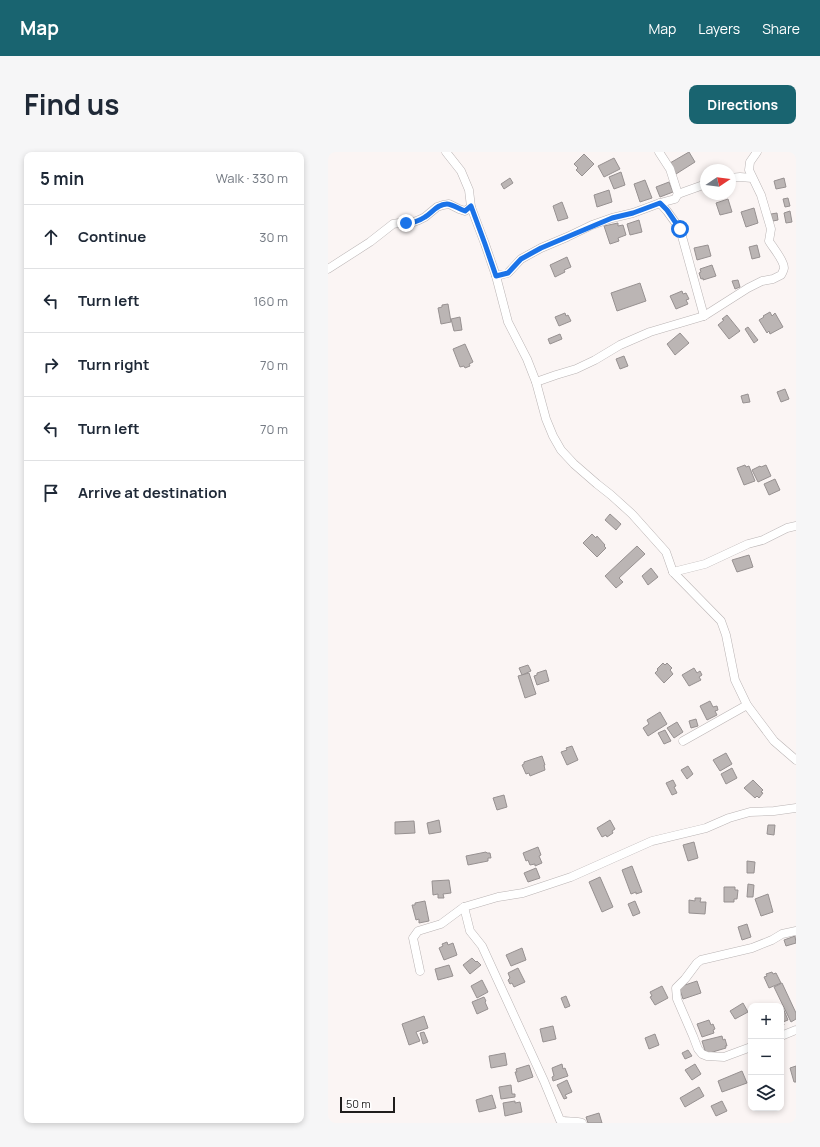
<!DOCTYPE html>
<html lang="en">
<head>
<meta charset="utf-8">
<style>
	:root { --surface:#fff; --page:#f6f6f7; --text:#1f2937; --muted:#747a83; --line:#e0e1e3; --accent:#196470 }
	body { margin:0; font-family:Manrope,sans-serif; background:var(--page); color:var(--text) }
	.controls { position:absolute; right:12px; bottom:12px; display:grid; overflow:hidden; border-radius:8px; box-shadow:0 2px 6px #0003 }
	.controls button { width:36px; height:36px; display:grid; place-items:center; padding:0; border:0; border-bottom:1px solid var(--line); background:var(--surface); color:var(--text); font:20px sans-serif }
	.compass { position:absolute; left:372px; top:12px; width:36px; height:36px; border-radius:50%; background:var(--surface); box-shadow:0 2px 6px #0003; rotate:77deg }
	.scale { position:absolute; left:12px; bottom:10px; width:55px; box-sizing:border-box; padding-left:4px; border:2px solid #1f1d1c; border-top:0; font-size:11px; line-height:14px; white-space:nowrap; color:#1f1d1c; -webkit-text-stroke:3px #fff; paint-order:stroke }
	.stop { position:absolute; width:12px; height:12px; margin:-9px; border:3px solid #1a73e8; border-radius:50%; background:#fff }
	.stop.end { background:#1a73e8; border-color:#fff; box-shadow:0 1px 4px #0008 }
	.list { margin:0; padding:0; list-style:none }
	h2 { display:flex; justify-content:space-between; align-items:center; height:52px; margin:0; padding:0 16px; font-size:17px }
	h2 small { font-size:13px; font-weight:400; color:var(--muted) }
	.list li { display:grid; grid-template-columns:26px 1fr auto; gap:12px; align-items:center; box-sizing:border-box; height:64px; padding:0 16px; border-top:1px solid var(--line) }
	.list b { display:block; font-size:15px; white-space:nowrap }
	.list em { font-size:13px; font-style:normal; color:var(--muted) }
	.icon { flex:none; width:22px; height:22px; fill:none; stroke:currentColor; stroke-width:2; stroke-linecap:round; stroke-linejoin:round }
	.map { position:relative; flex:none; width:468px; height:971px; overflow:hidden; border-radius:8px }
	header { display:flex; align-items:center; gap:24px; box-sizing:border-box; height:56px; padding:0 20px; background:var(--accent); color:#fff }
	header strong { font-size:19px }
	nav { display:flex; gap:22px; margin-inline-start:auto; font-size:14px }
	.intro { display:flex; align-items:center; justify-content:space-between; box-sizing:border-box; height:96px; padding:0 24px }
	h1 { margin:0; font-size:28px }
	.button { padding:10px 18px; border-radius:8px; background:var(--accent); color:#fff; font-size:14px; font-weight:700 }
	main { display:flex; gap:24px; padding:0 24px }
	aside { flex:1; background:var(--surface); border-radius:8px; box-shadow:0 2px 6px #0003 }
	.map>svg:first-child { display:block }
	.building { fill:#bbb5b4; stroke:#979191 }
	.lines { fill:none; stroke-linecap:round; stroke-linejoin:round }
	.street-casing { stroke:#bab4b4; stroke-width:9 }
	.street { stroke:#fff; stroke-width:8 }
	.route { stroke:#1a73e8; stroke-width:5 }
</style>
</head>
<body>
<header>
<strong>Map</strong>
<nav><a>Map</a><a>Layers</a><a>Share</a></nav>
</header>
<div class="intro"><h1>Find us</h1><a class="button">Directions</a></div>
<main>
<aside>
<h2>5 min<small>Walk · 330 m</small></h2>
<ul class="list">
<li><svg class="icon" aria-label="ahead" viewBox="0 0 24 24"><path d="M12 20V5M6 11l6-6 6 6"/></svg><div><b>Continue</b></div><em>30 m</em></li>
<li><svg class="icon" aria-label="left" viewBox="0 0 24 24"><path d="M17 20v-9H6M10 6l-5 5 5 5"/></svg><div><b>Turn left</b></div><em>160 m</em></li>
<li><svg class="icon" aria-label="right" viewBox="0 0 24 24"><path d="M7 20v-9h11M14 6l5 5-5 5"/></svg><div><b>Turn right</b></div><em>70 m</em></li>
<li><svg class="icon" aria-label="left" viewBox="0 0 24 24"><path d="M17 20v-9H6M10 6l-5 5 5 5"/></svg><div><b>Turn left</b></div><em>70 m</em></li>
<li><svg class="icon" aria-label="arrive" viewBox="0 0 24 24"><path d="M6 21V4h12l-3 4 3 4H6"/></svg><div><b>Arrive at destination</b></div></li>
</ul>
</aside>
<div class="map">
<svg width="468" height="971" viewBox="0 0 468 971">
	<rect width="100%" height="100%" fill="#fbf5f4"/>
	<!-- building -->
	<g class="building">
		<path d="M361 0 367 10 348 22 342 11Z"/>
		<path d="M256 2 266 12 254 24 248 18 250 16 246 12Z"/>
		<path d="M286 6 292 17 276 25 270 14Z"/>
		<path d="M293 20 297 33 286 37 281 25Z"/>
		<path d="M182 26 185 31 176 37 173 32Z"/>
		<path d="M456 26 458 35 448 37 446 29Z"/>
		<path d="M317 28 324 46 312 50 306 32Z"/>
		<path d="M341 30 345 40 332 45 328 35Z"/>
		<path d="M281 38 284 50 269 55 266 43Z"/>
		<path d="M460 46 462 54 457 55 455 47Z"/>
		<path d="M400 47 404 60 392 63 388 51Z"/>
		<path d="M234 50 240 66 230 69 225 54Z"/>
		<path d="M426 56 430 71 418 75 413 60Z"/>
		<path d="M462 59 464 70 458 71 456 61Z"/>
		<path d="M449 61 450 68 445 69 443 62Z"/>
		<path d="M311 68 314 80 302 83 299 72Z"/>
		<path d="M290 71V74L295 73 298 83 290 86 291 89 282 92 276 74Z"/>
		<path d="M380 93 383 104 369 108 366 96Z"/>
		<path d="M429 93 432 105 424 107 421 95Z"/>
		<path d="M239 105 243 115 236 118 237 120 227 125 222 113Z"/>
		<path d="M384 113 388 124 375 128V126L373 127 371 121 373 120 372 117Z"/>
		<path d="M410 128 412 135 407 137 404 129Z"/>
		<path d="M312 131 318 149 289 159 283 141Z"/>
		<path d="M354 139 355 142 358 141 361 147 358 148 360 152 348 157 342 144Z"/>
		<path d="M120 152 123 170 113 172 110 156 114 155V153Z"/>
		<path d="M442 160 444 164 447 161 455 175 442 182 441 179 439 181 431 168 436 165 435 164Z"/>
		<path d="M237 161 238 164 240 163 243 169 231 174 227 165Z"/>
		<path d="M399 163 412 179 401 187 390 173 396 168 394 167Z"/>
		<path d="M132 165 134 178 126 179 123 167Z"/>
		<path d="M420 175 430 188 426 191 417 177Z"/>
		<path d="M352 181 361 191 347 203 339 192Z"/>
		<path d="M232 182 234 187 222 192 220 187Z"/>
		<path d="M137 192 145 210 141 212 142 214 137 216 136 214 132 215 125 197Z"/>
		<path d="M296 204 300 214 292 217 288 207Z"/>
		<path d="M457 237 461 247 453 250 449 240Z"/>
		<path d="M420 242 422 250 415 251 413 244Z"/>
		<path d="M417 313 418 315 421 314 427 329 416 333 409 316Z"/>
		<path d="M438 313 443 324 430 330 424 318 432 314 433 315Z"/>
		<path d="M447 327 452 338 441 343 436 332Z"/>
		<path d="M282 362 293 372 288 378 277 368Z"/>
		<path d="M264 382 268 386 269 384 277 393 276 394 278 396 269 405 255 391Z"/>
		<path d="M309 394 317 402 291 426 295 430 288 436 277 424Z"/>
		<path d="M421 403 425 415 409 420 404 408Z"/>
		<path d="M323 416 330 425 320 433 314 424Z"/>
		<path d="M335 511 337 513 339 511 344 516 342 518 345 522 336 531 327 521 330 518 329 517Z"/>
		<path d="M200 513 203 519 194 523 191 516Z"/>
		<path d="M366 516 369 521 372 519 374 523 371 525 373 528 361 534 354 523Z"/>
		<path d="M218 518 221 529 209 533 206 524 209 523V521Z"/>
		<path d="M201 521 208 542 197 546 190 524Z"/>
		<path d="M382 549 385 555 389 554 390 558 387 559 389 563 379 568 372 554Z"/>
		<path d="M332 560 339 572 320 584 315 576 321 572 319 568Z"/>
		<path d="M368 567 370 574 363 576 361 569Z"/>
		<path d="M349 570 355 580 346 586 339 576Z"/>
		<path d="M337 578 343 589 336 592 330 581Z"/>
		<path d="M244 594 250 608 239 613 233 600 239 598 238 596Z"/>
		<path d="M398 601 404 612 392 619 385 608Z"/>
		<path d="M214 604 217 613H216L217 618 202 624 201 621 198 622 194 613 196 612V610Z"/>
		<path d="M360 614 365 622 359 627 353 618Z"/>
		<path d="M404 616 409 626 398 632 393 622Z"/>
		<path d="M345 628 348 634 346 635 349 641 344 643 338 631Z"/>
		<path d="M425 628 435 638 433 640 435 641 431 646 429 644 427 646 416 636Z"/>
		<path d="M176 643 179 655 169 658 165 646Z"/>
		<path d="M111 668 113 680 101 682 99 671Z"/>
		<path d="M282 668 287 677 284 679 285 681 279 685 278 683 274 685 269 676Z"/>
		<path d="M86 669 87 681 67 682V670Z"/>
		<path d="M440 673H447L446 683 439 682Z"/>
		<path d="M366 690 370 706 360 709 355 693Z"/>
		<path d="M210 695 213 703 211 704 214 711 207 714V712L202 713 200 708 198 709 195 701Z"/>
		<path d="M158 700 159 701H162L163 706H160V709L140 713 138 704Z"/>
		<path d="M419 709 427 710 426 721H419Z"/>
		<path d="M304 714 314 740 308 742V740L303 742 294 718Z"/>
		<path d="M208 716 212 726 200 730 196 721Z"/>
		<path d="M272 725 285 755 274 760 261 730Z"/>
		<path d="M121 728 123 741 115 742 116 746H110V742L105 743 104 729Z"/>
		<path d="M420 732 426 733 425 745H419Z"/>
		<path d="M396 735H407V738H410L409 747H406V750H396Z"/>
		<path d="M440 742 445 760 433 764 427 747Z"/>
		<path d="M367 746H373L372 750H378L377 762 361 761V748L367 749Z"/>
		<path d="M97 749 101 769 91 771V767L88 768 84 753H87V751Z"/>
		<path d="M307 749 312 761 305 764 300 752Z"/>
		<path d="M419 772 423 785 414 788 410 775Z"/>
		<path d="M467 784 468 791 458 794 456 788Z"/>
		<path d="M119 790 120 793 125 791 129 803 116 808 111 796 115 794 114 792Z"/>
		<path d="M194 796 198 808 183 814 178 803Z"/>
		<path d="M144 806 148 810 149 809 153 813 142 822 135 813Z"/>
		<path d="M121 813 125 824 110 828 107 817Z"/>
		<path d="M190 816 197 830 186 835 184 831 182 832 180 828 182 826 180 821Z"/>
		<path d="M444 820 445 822 448 821 453 831 441 836 436 825 439 824 438 822Z"/>
		<path d="M154 828 160 840 149 846 143 834Z"/>
		<path d="M369 829 373 841 355 847 351 835Z"/>
		<path d="M454 831 468 861V867L463 870 446 835Z"/>
		<path d="M334 834 340 846 327 853 322 845 324 844 322 840Z"/>
		<path d="M238 844 242 854 237 856 233 846Z"/>
		<path d="M156 845 158 849 157 850 160 857 149 862 144 850Z"/>
		<path d="M415 851 420 860 407 867 402 859Z"/>
		<path d="M453 856H455L460 868 455 870 456 873 453 875Z"/>
		<path d="M96 864 100 876 88 880 92 889 81 893 74 872Z"/>
		<path d="M381 868 383 873 385 872 387 877 385 878 386 881 374 885 369 872Z"/>
		<path d="M225 874 228 887 215 890 212 877Z"/>
		<path d="M96 880 100 890 95 892 92 881Z"/>
		<path d="M327 882 331 893 321 897 317 886Z"/>
		<path d="M394 884 395 888 397 887 399 894H397L398 896 378 902 374 889Z"/>
		<path d="M360 898 364 904 357 907 354 901Z"/>
		<path d="M177 901 179 913 163 916 161 904Z"/>
		<path d="M234 912 235 917 237 916 240 924 225 929 224 925 226 924 224 916Z"/>
		<path d="M367 912 373 922 364 928 357 918Z"/>
		<path d="M201 913 205 925 190 930 187 920H189L188 917Z"/>
		<path d="M468 914V930H466L462 916Z"/>
		<path d="M414 919 419 931 394 940 390 929Z"/>
		<path d="M239 928 244 940 237 943 239 946 236 947 229 933Z"/>
		<path d="M183 933 184 942H187V945L173 947 171 935Z"/>
		<path d="M371 935 376 944 357 955 352 946Z"/>
		<path d="M164 943 168 956 151 960 148 948Z"/>
		<path d="M187 949V951L192 950 194 960 177 964 175 951Z"/>
		<path d="M394 949 399 959 388 964 383 954Z"/>
		<path d="M271 961 274 971H260L258 965Z"/>
	</g>
	<g class="lines">
		<!-- street casing -->
		<g class="street-casing">
			<g id="street">
				<path d="M118 0 133 19 141 38 143 55 157 92 168 124 180 170 199 207 208 230 218 267 225 284 233 298 246 312 269 332 283 343 304 362 338 400 345 420 393 469 398 483 407 528 419 553 446 589 468 608"/>
				<path d="M331 0 342 17 350 42"/>
				<path d="M402 26 412 25 424 26"/>
				<path d="M332 51 339 59 352 77 376 164"/>
				<path d="M0 117 42 90 65 72 71 71H83L91 68 97 65 109 55 115 53 121 52 131 57 137 59 143 55"/>
				<path d="M168 124 180 121 193 107 213 96 239 85 264 73 284 66 305 61 332 51 347 47 350 42 378 32"/>
				<path d="M208 230 228 223 248 217 267 208 292 193 322 180 376 164 420 136 434 129 445 127 453 123C454 122 456 117 456 116 456 108 445 96 441 89L443 77 433 43 421 18 422 10 429 0"/>
				<path d="M345 420 377 412 420 392 435 388 459 376 468 374"/>
				<path d="M355 589 419 553"/>
				<path d="M136 755 142 779 154 794 216 929 232 968C239 971 247 968 254 971"/>
				<path d="M92 819 85 786 90 779 113 772 136 755 170 745 195 741 243 725 324 689 378 676 401 666 422 660 446 659 468 656"/>
				<path d="M453 884 468 878"/>
				<path d="M423 895 396 905 379 904 374 902 370 897 365 884 349 847 348 836 357 827 369 811 373 808 424 796 444 788 454 782 468 779"/>
			</g>
		</g>
		<!-- street -->
		<use href="#street" class="street"/>
	</g>
	<g class="lines">
		<!-- route -->
		<path class="route" d="M78 71C84 71 91 69 97 65 104 61 109 52 119 52 124 52 131 57 137 59L143 54 157 92 168 124 180 121 193 107 213 96 284 66 305 61 332 51 339 58 352 77"/>
	</g>
</svg>
<div class="controls">
<button>+</button>
<button>−</button>
<button><svg class="icon" aria-label="layers" viewBox="0 0 24 24"><path d="M12 4l9 5-9 5-9-5zM3 14l9 5 9-5"/></svg></button>
</div>
<svg class="compass" viewBox="-18 -18 36 36"><path d="M0-13l5 13h-10z" fill="#e53935"/><path d="M0 13l5-13h-10z" fill="#747a83"/></svg>
<div class="scale">50 m</div>
<div class="stop" style="left:352px;top:77px"></div>
<div class="stop end" style="left:78px;top:71px"></div>
</div>
</main>
</body>
</html>
